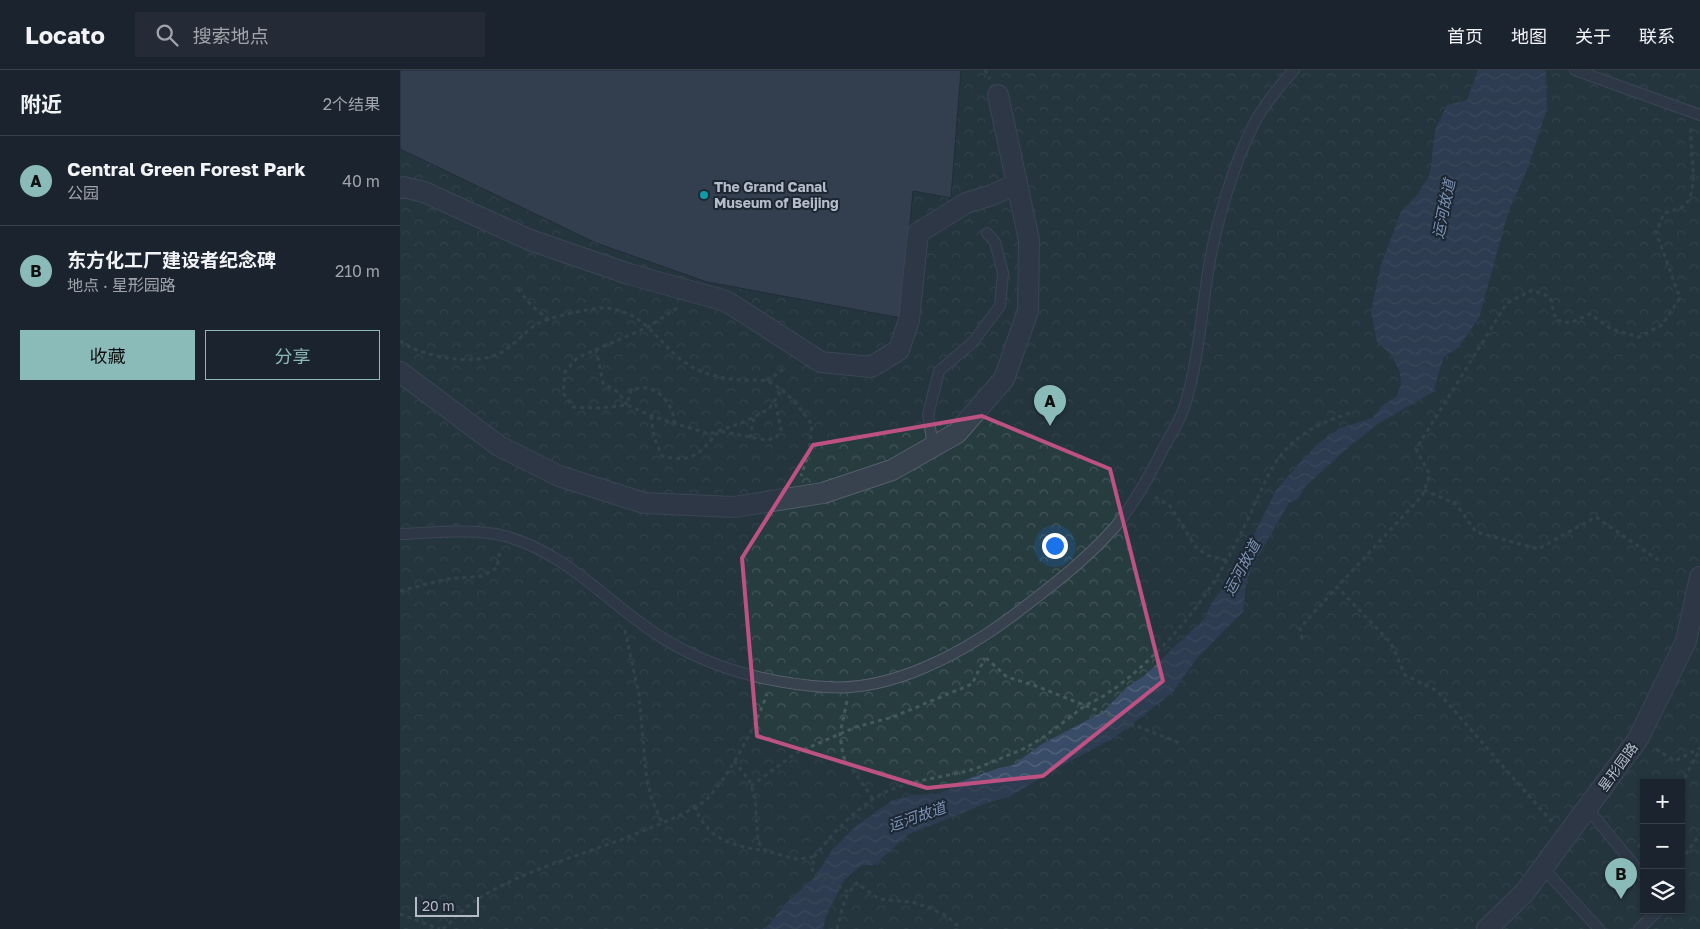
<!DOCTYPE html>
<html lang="zh">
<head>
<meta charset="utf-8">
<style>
	:root { --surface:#1b232e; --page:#242b36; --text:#f1f3f6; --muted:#a0a4aa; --line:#39404a; --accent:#8bbbb9 }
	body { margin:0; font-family:"Golos Text","Noto Sans SC",sans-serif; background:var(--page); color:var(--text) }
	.controls { position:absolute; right:15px; bottom:15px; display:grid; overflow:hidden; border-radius:0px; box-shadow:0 1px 4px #0004 }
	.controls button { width:45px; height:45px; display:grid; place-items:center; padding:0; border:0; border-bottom:1px solid var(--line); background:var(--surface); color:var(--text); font:25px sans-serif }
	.scale { position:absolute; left:15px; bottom:12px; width:64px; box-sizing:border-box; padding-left:5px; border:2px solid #b4bcc9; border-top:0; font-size:14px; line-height:18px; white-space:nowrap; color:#b4bcc9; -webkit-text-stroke:4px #1d2633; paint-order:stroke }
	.you { position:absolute; left:654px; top:475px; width:18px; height:18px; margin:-12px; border:4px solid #fff; border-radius:50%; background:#1a73e8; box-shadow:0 0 0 8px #1a73e833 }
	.badge { display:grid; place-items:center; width:32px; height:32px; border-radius:50%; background:var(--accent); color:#111; font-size:16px; font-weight:700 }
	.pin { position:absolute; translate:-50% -41px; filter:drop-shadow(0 1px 2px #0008) }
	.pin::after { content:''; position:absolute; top:26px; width:18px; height:15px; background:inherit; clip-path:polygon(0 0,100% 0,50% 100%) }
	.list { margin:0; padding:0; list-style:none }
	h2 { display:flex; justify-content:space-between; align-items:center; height:65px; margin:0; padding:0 20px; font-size:21px }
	h2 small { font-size:16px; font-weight:400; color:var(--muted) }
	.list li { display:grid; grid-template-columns:32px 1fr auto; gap:15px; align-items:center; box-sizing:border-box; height:90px; padding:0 20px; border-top:1px solid var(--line) }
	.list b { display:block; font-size:19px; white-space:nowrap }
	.list p { margin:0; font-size:16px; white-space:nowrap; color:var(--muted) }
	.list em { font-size:16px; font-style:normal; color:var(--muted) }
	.actions { display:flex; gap:10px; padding:15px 20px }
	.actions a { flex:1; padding:11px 0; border:1px solid var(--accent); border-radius:0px; text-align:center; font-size:18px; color:var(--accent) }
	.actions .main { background:var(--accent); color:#111 }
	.icon { flex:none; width:28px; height:28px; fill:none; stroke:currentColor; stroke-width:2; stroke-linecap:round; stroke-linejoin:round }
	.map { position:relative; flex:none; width:1300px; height:859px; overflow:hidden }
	header { display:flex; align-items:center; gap:30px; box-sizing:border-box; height:70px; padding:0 25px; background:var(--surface); border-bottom:1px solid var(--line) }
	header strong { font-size:24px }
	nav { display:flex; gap:28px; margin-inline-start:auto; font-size:18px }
	.search { width:350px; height:45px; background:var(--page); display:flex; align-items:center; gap:12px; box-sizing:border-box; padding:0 18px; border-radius:0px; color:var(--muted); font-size:19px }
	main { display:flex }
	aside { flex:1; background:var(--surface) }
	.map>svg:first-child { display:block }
	.park { fill:url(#park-crowns); fill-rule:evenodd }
	.water { fill:url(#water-waves) }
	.building { fill:#455162; stroke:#1f2835 }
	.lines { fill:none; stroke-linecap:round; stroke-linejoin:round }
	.lane-casing { stroke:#565f6c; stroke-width:12 }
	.street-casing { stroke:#565f6c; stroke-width:22 }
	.path { stroke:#44595c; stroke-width:3; stroke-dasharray:4 4; stroke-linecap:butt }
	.lane { stroke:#38414e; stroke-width:10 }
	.street { stroke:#38414e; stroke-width:20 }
	.marked { fill:none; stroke:#bd5182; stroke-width:4; stroke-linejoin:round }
	.culture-dot { fill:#0f9aa8; stroke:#1d2633; stroke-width:2 }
	.labels { text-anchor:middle; stroke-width:4; stroke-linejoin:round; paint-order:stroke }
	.poi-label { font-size:14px; font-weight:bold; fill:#b4bcc9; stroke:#1d2633; text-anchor:start }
	.street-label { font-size:14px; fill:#b4bcc9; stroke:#1d2633 }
	.water-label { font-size:15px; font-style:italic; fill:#7c92b1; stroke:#1d2633 }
</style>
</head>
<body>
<header>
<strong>Locato</strong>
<div class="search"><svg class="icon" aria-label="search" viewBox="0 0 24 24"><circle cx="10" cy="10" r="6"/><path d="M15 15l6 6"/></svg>搜索地点</div>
<nav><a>首页</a><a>地图</a><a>关于</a><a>联系</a></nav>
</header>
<main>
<aside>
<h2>附近<small>2个结果</small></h2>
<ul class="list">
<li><span class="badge">A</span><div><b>Central Green Forest Park</b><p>公园</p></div><em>40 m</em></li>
<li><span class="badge">B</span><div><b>东方化工厂建设者纪念碑</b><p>地点 · 星形园路</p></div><em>210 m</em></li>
</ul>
<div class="actions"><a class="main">收藏</a><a>分享</a></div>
</aside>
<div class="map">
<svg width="1300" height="859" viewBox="0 0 1300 859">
	<defs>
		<pattern id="park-crowns" width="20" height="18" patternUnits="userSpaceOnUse" patternTransform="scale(1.25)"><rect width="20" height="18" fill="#263c3f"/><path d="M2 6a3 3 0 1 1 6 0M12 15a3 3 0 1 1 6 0" fill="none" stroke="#435659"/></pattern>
		<pattern id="water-waves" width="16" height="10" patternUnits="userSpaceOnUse" patternTransform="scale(1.25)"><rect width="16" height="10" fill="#394c67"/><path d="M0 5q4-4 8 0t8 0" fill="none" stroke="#53647b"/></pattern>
	</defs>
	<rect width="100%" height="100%" fill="#242f3e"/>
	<!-- park -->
	<path class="park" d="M0 0H1300V859H0ZM1244 713H1281V840H1244Z"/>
	<!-- water -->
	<path class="water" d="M1078 0H1146L1147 39 1127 100 1108 143 1079 248 1057 279 1044 286 1033 322 978 354 952 374 905 417 898 429 889 433 852 497 846 514 843 542 797 588 773 622 714 668 659 697 609 727 590 732 509 764 474 795H462L444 810 426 846 423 859H362L369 855 384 835 415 807 432 780 457 755 493 730 513 725 537 724 548 720 559 712 599 698 613 695 642 674 703 642 727 617 744 606 805 548 811 534 838 497 876 420 897 396 920 372 940 358 972 348 984 334 996 327 1001 315 1000 302 991 285 977 272 971 241 981 195 1001 142 1017 125 1030 104 1035 60 1047 35 1067 30Z"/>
	<!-- building -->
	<path class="building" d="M0 0H561L551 128 513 121 501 248 307 212 196 173 0 79Z"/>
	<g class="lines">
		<!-- lane casing -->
		<g class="lane-casing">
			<g id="lane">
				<path d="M1175 0 1300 45"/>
				<path d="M533 376 528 345 539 301 573 272 600 236 603 203 595 172 587 163"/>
				<path d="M0 464C31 463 75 458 105 466 173 485 212 539 269 572 317 600 370 613 425 617 490 622 560 585 611 547 648 519 685 491 715 457 734 434 750 405 763 379 770 366 779 352 784 338 799 292 801 243 809 196 816 154 833 96 852 58 860 40 880 15 894 0"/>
				<path d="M1187 738 1244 807"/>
				<path d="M1143 798 1199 859"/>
				<path d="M1239 859 1259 840"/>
			</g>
		</g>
		<!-- street casing -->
		<g class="street-casing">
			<g id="street">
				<path d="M0 118 3 117 24 122 130 170 229 204 326 231 421 292 471 297 499 280 509 250 518 163 566 133 592 125 617 114"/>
				<path d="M0 302 99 376 159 406 244 433 334 437 423 423 492 400 557 363 604 309 628 241 629 170 598 25"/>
				<path d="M1087 859 1125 822 1238 669 1286 571 1300 507"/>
			</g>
		</g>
		<!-- path -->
		<g class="path">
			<path d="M585 0 590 9"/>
			<path d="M118 219 132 236 149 250"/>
			<path d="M277 238 248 257 177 288 165 302 163 323 173 337 200 338 227 335 254 347 310 364 346 351 369 339 381 321"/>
			<path d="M0 271C21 287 74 296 98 284 115 276 125 261 137 254 150 247 189 238 204 238 252 240 260 286 303 302 314 306 327 309 340 310 348 311 358 309 366 311 382 315 404 342 412 355L408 386 401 406"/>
			<path d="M196 279 203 313 219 323 227 335 231 320C236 319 242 317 247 318 261 320 275 339 274 353"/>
			<path d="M367 311 385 298"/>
			<path d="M251 346 254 367 262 386C293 394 300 383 319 361L366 370 376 368 381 359 375 331"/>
			<path d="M350 368 354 348"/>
			<path d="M1024 420 1056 434 1076 462 1138 479 1196 447 1261 492"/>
			<path d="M755 427 770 436 795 476 806 485 826 490"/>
			<path d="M0 521 47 509 82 506 97 498 100 480"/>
			<path d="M225 560 239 625 246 703 251 727 262 753"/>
			<path d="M902 569 900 558 937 517"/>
			<path d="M586 588 607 607 636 616 782 674"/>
			<path d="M447 631 440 664 443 686 473 729"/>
			<path d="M1256 679 1275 691 1300 678"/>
			<path d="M334 691 349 710 355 727 358 772 366 781 396 789 414 787 412 800 448 822"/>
			<path d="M1281 715 1300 679"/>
			<path d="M351 716 396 683 456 657 493 647 572 614 585 588"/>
			<path d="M294 736C309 771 331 775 365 781"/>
			<path d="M1152 752 1037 621 1005 605 991 573 937 517 1022 426 1030 405 1016 379 1107 233 1132 220 1150 227 1156 250 1170 253 1190 244 1211 259 1239 267 1262 255 1280 228 1256 162 1264 143C1270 141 1281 139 1286 134 1300 116 1289 80 1291 57"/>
			<path d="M1238 777 1244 770"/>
			<path d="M414 787C431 765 450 745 473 729 499 712 533 709 563 702 581 698 598 689 616 682 639 673 662 653 682 638 690 632 700 629 708 623 728 610 748 591 765 574 795 543 819 507 838 469 873 403 869 369 950 343"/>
			<path d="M1281 791 1300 764"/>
			<path d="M0 844 40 859"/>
			<path d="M43 859C54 849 65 837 78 829 128 797 195 782 250 758 263 753 298 738 307 729 330 705 356 655 367 624"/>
			<path d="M437 859C442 840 443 827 457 813L479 829 512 832 527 837 547 846 561 859"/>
		</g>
		<!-- lane -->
		<use href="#lane" class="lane"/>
		<!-- street -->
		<use href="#street" class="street"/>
	</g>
	<!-- marked area -->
	<path d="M0 0H1300V859H0ZM582 346 710 399 763 611 643 706 527 718 357 666 342 488 413 375Z" fill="#242f3e" fill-opacity=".55" fill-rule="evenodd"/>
	<path class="marked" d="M582 346 710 399 763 611 643 706 527 718 357 666 342 488 413 375Z"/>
	<!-- markers -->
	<circle class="culture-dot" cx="304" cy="125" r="5"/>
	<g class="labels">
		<!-- poi labels -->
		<g class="poi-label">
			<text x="314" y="122">The Grand Canal<tspan x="314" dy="16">Museum of Beijing</tspan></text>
		</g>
		<!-- street labels -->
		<g class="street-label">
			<text transform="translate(1218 697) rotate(-54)" y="5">星形园路</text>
		</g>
		<!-- water labels -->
		<g class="water-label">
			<text transform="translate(1044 139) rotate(-78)" y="5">运河故道</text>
			<text transform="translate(842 498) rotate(-62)" y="5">运河故道</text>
			<text transform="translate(517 747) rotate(-19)" y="5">运河故道</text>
		</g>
	</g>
</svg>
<div class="controls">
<button>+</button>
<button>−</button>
<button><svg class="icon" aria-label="layers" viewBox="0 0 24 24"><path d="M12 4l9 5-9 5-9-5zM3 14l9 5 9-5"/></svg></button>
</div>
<div class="scale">20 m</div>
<div class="you"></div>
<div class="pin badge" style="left:650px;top:356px">A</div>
<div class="pin badge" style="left:1221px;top:829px">B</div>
</div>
</main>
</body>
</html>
